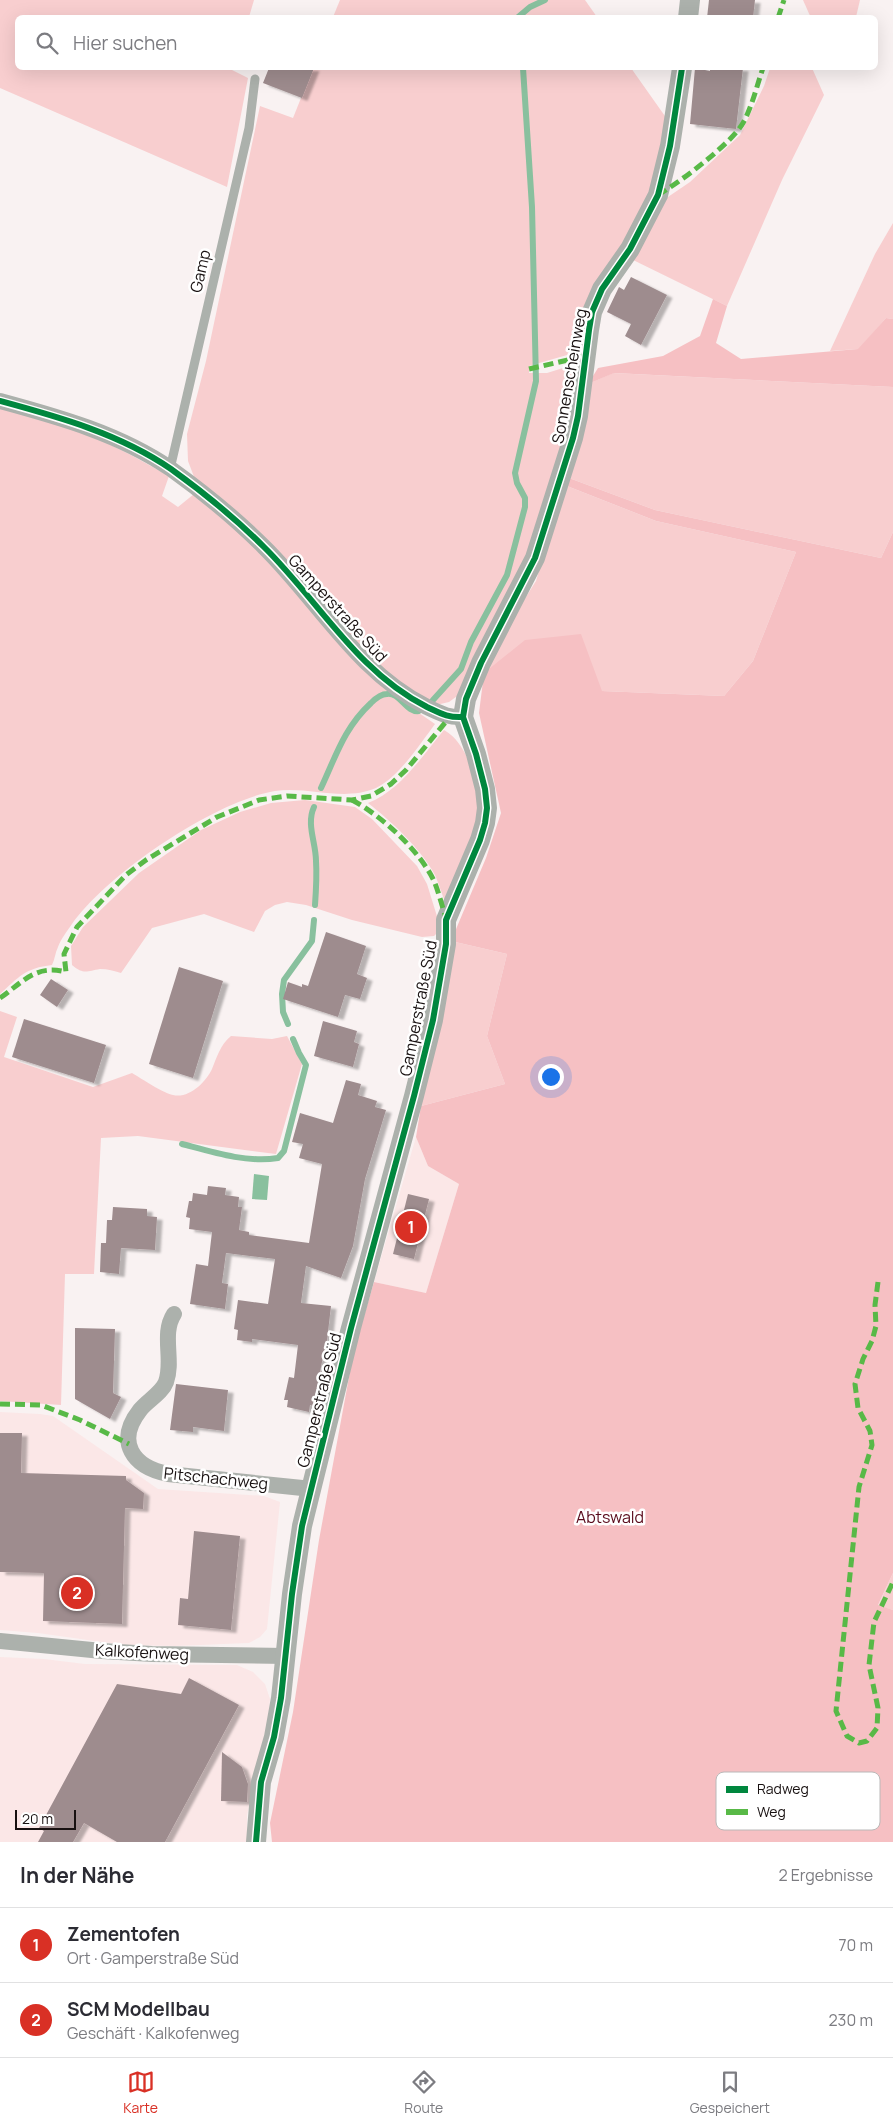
<!DOCTYPE html>
<html lang="de">
<head>
<meta charset="utf-8">
<style>
	:root { --surface:#fff; --page:#f7f7f7; --text:#2b2b33; --muted:#7c7c81; --line:#e1e1e2; --accent:#d93025 }
	body { margin:0; font-family:Manrope,sans-serif; background:var(--page); color:var(--text) }
	.scale { position:absolute; left:15px; bottom:12px; width:61px; box-sizing:border-box; padding-left:5px; border:2px solid #181111; border-top:0; font-size:14px; line-height:18px; white-space:nowrap; color:#181111; -webkit-text-stroke:4px #fff; paint-order:stroke }
	.you { position:absolute; left:550px; top:1076px; width:18px; height:18px; margin:-12px; border:4px solid #fff; border-radius:50%; background:#1a73e8; box-shadow:0 0 0 8px #1a73e833 }
	.badge { display:grid; place-items:center; width:32px; height:32px; border-radius:50%; background:var(--accent); color:#fff; font-size:16px; font-weight:700 }
	.pin { position:absolute; translate:-50% -50%; border:2px solid #fff; box-shadow:0 1px 5px #0006 }
	.list { margin:0; padding:0; list-style:none }
	h2 { display:flex; justify-content:space-between; align-items:center; height:65px; margin:0; padding:0 20px; font-size:21px }
	h2 small { font-size:16px; font-weight:400; color:var(--muted) }
	.list li { display:grid; grid-template-columns:32px 1fr auto; gap:15px; align-items:center; box-sizing:border-box; height:75px; padding:0 20px; border-top:1px solid var(--line) }
	.list b { display:block; font-size:19px; white-space:nowrap }
	.list p { margin:0; font-size:16px; white-space:nowrap; color:var(--muted) }
	.list em { font-size:16px; font-style:normal; color:var(--muted) }
	.icon { flex:none; width:28px; height:28px; fill:none; stroke:currentColor; stroke-width:2; stroke-linecap:round; stroke-linejoin:round }
	.map { position:relative; flex:none; width:893px; height:1842px; overflow:hidden }
	.search { position:absolute; background:var(--surface); box-shadow:0 5px 20px #0002; left:15px; right:15px; top:15px; height:55px; display:flex; align-items:center; gap:12px; box-sizing:border-box; padding:0 18px; border-radius:8px; color:var(--muted); font-size:19px }
	.sheet { height:215px; background:var(--surface) }
	nav { display:flex; justify-content:space-around; align-items:center; box-sizing:border-box; height:70px; border-top:1px solid var(--line); background:var(--surface); font-size:14px; color:var(--muted) }
	nav a { display:grid; justify-items:center; gap:2px }
	nav .on { color:var(--accent) }
	.map>svg:first-child { display:block }
	.built { fill:#fbe7e7 }
	.green { fill:#f8cecf }
	.forest { fill:#f6c0c3 }
	.water { fill:#89c09e }
	.lines { fill:none; stroke-linecap:round; stroke-linejoin:round }
	.stream { stroke:#89c09e; stroke-width:6 }
	.building { fill:#9e8c8e; filter:url(#shadow) }
	.service { stroke:#acb1ac; stroke-width:9 }
	.minor { stroke:#acb1ac; stroke-width:16 }
	.tertiary { stroke:#acb1ac; stroke-width:20 }
	.quiet { stroke:#58b947; stroke-width:5; stroke-dasharray:10 5; stroke-linecap:butt }
	.cycleway-casing { stroke:#fff; stroke-width:9 }
	.cycleway { stroke:#00873e; stroke-width:6 }
	.labels { text-anchor:middle; stroke-width:5; stroke-linejoin:round; paint-order:stroke }
	.street-label { font-size:16px; fill:#181111; stroke:#fff }
	.park-label { font-size:16px; fill:#59091a; stroke:#fff }
	.key { fill:#fff; stroke:#bab8b8; stroke-width:1 }
	.key-label { font-size:14px; fill:#181111 }
</style>
</head>
<body>
<div class="map">
<svg width="893" height="1842" viewBox="0 0 893 1842">
	<defs>
		<filter id="shadow"><feDropShadow dx="5.5" dy="3" stdDeviation="1" flood-color="#0004"/></filter>
	</defs>
	<rect width="100%" height="100%" fill="#f9f2f2"/>
	<!-- built -->
	<g class="built">
		<path d="M416 1137 428 1166 459 1184 426 1293 374 1282Z"/>
		<path d="M0 1412 40 1414 53 1416 158 1489 264 1496 280 1502 267 1629 260 1637 249 1643 175 1646 123 1645 38 1633 0 1630Z"/>
		<path d="M0 1657 44 1659 85 1664 237 1665 253 1672 265 1684 270 1699 268 1723 247 1815V1842H0Z"/>
	</g>
	<!-- green -->
	<g class="green">
		<path d="M0 0H254L249 17 18 18V68H232V70L248 78 227 187 0 88Z"/>
		<path d="M340 0H585L597 17H333Z"/>
		<path d="M803 0H860L856 17 811 18Z"/>
		<path d="M313 68H631L667 119 645 212 601 276 581 314 574 353 529 366V373H547L576 364 572 415 527 558 460 694 449 702 436 705 394 680 196 482 188 461 187 434 206 361 260 106 293 118Z"/>
		<path d="M770 68H812L824 95 782 180 727 306 629 258 662 201 690 182 740 135 764 86Z"/>
		<path d="M893 223V319L886 318 859 349 830 351 875 254Z"/>
		<path d="M613 373 893 387V532L881 558 655 510 569 478 588 384Z"/>
		<path d="M0 407 83 431 131 455 169 476 162 496 178 507 194 494 245 537 376 680 406 704 435 724C420 744 399 777 376 788 343 802 309 786 275 791 214 801 107 874 72 924 67 931 61 939 58 947 55 953 55 959 52 965 25 968 19 977 0 994Z"/>
		<path d="M567 486 656 521 796 552 753 661 724 696 602 691 484 673 502 635 536 581 554 520Z"/>
		<path d="M444 730C456 737 462 747 468 759 474 770 481 787 481 799 481 826 456 878 446 904 442 895 439 884 435 875 421 849 391 821 368 803 401 790 422 756 444 730Z"/>
		<path d="M305 800 355 807 372 819 417 866 427 884 440 926V930L434 936 422 937 352 920 306 905 287 902 275 905 265 911 254 932 204 914 152 928 121 973C114 971 108 969 100 969 87 971 84 975 72 965L71 946 83 927 139 873 201 830 240 812 271 803Z"/>
		<path d="M451 941 507 954 487 1036 505 1084 421 1106Z"/>
		<path d="M0 1011 17 1017 4 1057 93 1087 132 1073C142 1079 163 1093 173 1095 189 1099 206 1082 212 1069 217 1057 220 1045 231 1036L272 1039 287 1036 302 1064 276 1154 138 1136 101 1138 94 1274H65L61 1405 0 1401Z"/>
		<path d="M893 1573V1610L878 1606Z"/>
	</g>
	<!-- forest -->
	<g class="forest">
		<path d="M713 299 727 306 716 343 741 359 858 349 886 318 893 319V387L614 373 588 384 598 368 663 356 700 336Z"/>
		<path d="M569 478 655 510 881 558 893 532V1573L878 1605 893 1610V1842H272L270 1823 293 1712 319 1540 354 1350 374 1282 426 1293 459 1184 428 1166 416 1137 421 1106 505 1084 487 1036 507 954 451 941 486 858 501 813 479 713 484 673 525 640 581 634 602 691 724 696 753 661 796 552 656 521 567 486Z"/>
	</g>
	<!-- water -->
	<path class="water" d="M254 1174 269 1176 267 1200 252 1199Z"/>
	<g class="lines">
		<!-- stream -->
		<g class="stream">
			<path d="M517 18 530 7 545 0"/>
			<path d="M433 700 461 669 471 642 507 575 525 507V498L517 483 515 473 536 381 532 207 523 68"/>
			<path d="M321 788C336 756 344 728 371 703 375 699 381 694 387 694 400 692 406 713 419 711"/>
			<path d="M314 807C306 824 316 843 316 861 317 876 316 891 315 905"/>
			<path d="M288 1024 283 1012 282 994 284 980 312 941 314 920"/>
			<path d="M182 1144C212 1152 246 1163 278 1158L284 1151 306 1065 299 1053 293 1039"/>
		</g>
	</g>
	<!-- building -->
	<g class="building">
		<path d="M709 0H755L753 18H707Z"/>
		<path d="M269 68H314L302 98 263 83Z"/>
		<path d="M695 68 710 71V68H743L736 129 690 124Z"/>
		<path d="M631 277 667 295 641 345 625 336 631 324 607 312 619 287 624 290Z"/>
		<path d="M326 932 366 946 357 974 367 978 360 999 345 995 338 1017 283 999 288 982 302 987V984L308 986Z"/>
		<path d="M179 967 223 981 193 1078 149 1064Z"/>
		<path d="M51 979 68 990 57 1007 40 995Z"/>
		<path d="M24 1019 106 1045 94 1083 12 1057Z"/>
		<path d="M323 1021 357 1031 354 1042 359 1044 353 1067 314 1056Z"/>
		<path d="M346 1080 361 1084 358 1095 377 1101 375 1107 386 1110 365 1179 353 1246 341 1278 306 1266 301 1303 331 1306 325 1358 323 1357 313 1406 310 1405 309 1412 287 1407 288 1400H284L289 1377 294 1378 298 1345 252 1339V1342L237 1340 238 1330 234 1329 238 1300 268 1304 275 1259 226 1253 222 1283 228 1284 225 1309 190 1304 196 1264 208 1266 212 1232 189 1229 190 1218 186 1217 189 1201H192L193 1193 207 1195 208 1186 226 1188 225 1195 239 1197 238 1207H242L239 1230 249 1232V1235L309 1243 322 1164 299 1158 303 1144 292 1142 300 1113 333 1123Z"/>
		<path d="M408 1194 429 1199 414 1259 393 1254Z"/>
		<path d="M113 1207 147 1209V1216L157 1217 155 1250 121 1248 119 1274 100 1272 101 1243H106L107 1220H112Z"/>
		<path d="M75 1328 115 1329 113 1393 121 1397 110 1419 75 1399Z"/>
		<path d="M176 1384 228 1390 224 1431 193 1427V1432L170 1430Z"/>
		<path d="M0 1433H22L21 1473 126 1476V1480L144 1493 143 1509 125 1508 122 1624 43 1621 44 1573 0 1572Z"/>
		<path d="M194 1531 240 1536 231 1630 178 1625 180 1598 188 1599Z"/>
		<path d="M189 1678 239 1705 165 1842H117L84 1823 73 1842H38L44 1831 39 1828 117 1684 181 1694Z"/>
		<path d="M222 1752 242 1767 248 1784 247 1802 221 1801Z"/>
	</g>
	<g class="lines">
		<!-- service -->
		<path class="service" d="M170 469 249 128 255 79"/>
		<!-- minor -->
		<g class="minor">
			<path d="M0 401C59 417 120 434 171 469 203 492 236 519 264 547 318 600 357 672 427 707 440 713 448 718 463 717"/>
			<path d="M174 1314C161 1334 174 1360 166 1382 162 1393 147 1401 140 1410 115 1442 133 1467 168 1474L312 1489"/>
			<path d="M0 1641 102 1651 152 1654 285 1656"/>
		</g>
		<!-- tertiary -->
		<g class="tertiary">
			<path d="M688 18 690 0"/>
			<path d="M256 1842 261 1782 274 1737 281 1698 292 1594 302 1526 351 1328 414 1096 433 1020 446 944V920L480 840 485 823 487 808 485 789 476 754 463 717 466 699 481 663 535 558 573 438 578 416 589 330 592 312 602 289 630 249 658 195 670 146 682 68"/>
		</g>
		<!-- quiet -->
		<g class="quiet">
			<path d="M778 18 784 0"/>
			<path d="M658 195C680 182 731 144 743 123 752 107 757 85 763 68"/>
			<path d="M529 369 585 356"/>
			<path d="M352 800C382 816 420 851 434 881 439 893 442 906 446 918"/>
			<path d="M0 998C23 982 36 964 66 972L64 954 77 927 126 875 146 860 217 817 259 800 287 796 352 800 371 796 391 784 406 770 449 718"/>
			<path d="M878 1282 875 1305 876 1326 872 1341 863 1359 855 1384 858 1408 870 1431 872 1445 859 1487 836 1711 847 1736 859 1743 867 1741 877 1728 878 1708 869 1665 874 1622 893 1582"/>
			<path d="M0 1404 41 1405 80 1420 129 1444"/>
		</g>
		<!-- cycleway casing -->
		<g class="cycleway-casing">
			<g id="cycleway">
				<path d="M0 401C59 417 120 434 171 469 203 492 236 519 264 547 318 600 357 672 427 707 440 713 448 718 463 717"/>
				<path d="M256 1842 261 1782 274 1737 281 1698 292 1594 302 1526 351 1328 414 1096 433 1020 446 944V920L480 840 485 823 487 808 485 789 476 754 463 717 466 699 481 663 535 558 573 438 578 416 589 330 592 312 602 289 630 249 658 195 670 146 682 68"/>
			</g>
		</g>
		<!-- cycleway -->
		<use href="#cycleway" class="cycleway"/>
	</g>
	<g class="labels">
		<!-- street labels -->
		<g class="street-label">
			<text transform="translate(200 271) rotate(-77)" y="6">Gamp</text>
			<text transform="translate(569 376) rotate(-80)" y="6">Sonnenscheinweg</text>
			<text transform="translate(338 608) rotate(48)" y="6">Gamperstraße Süd</text>
			<text transform="translate(418 1008) rotate(-79)" y="6">Gamperstraße Süd</text>
			<text transform="translate(319 1400) rotate(-76)" y="6">Gamperstraße Süd</text>
			<text transform="translate(216 1478) rotate(6)" y="6">Pitschachweg</text>
			<text transform="translate(142 1652) rotate(3)" y="6">Kalkofenweg</text>
		</g>
		<!-- park labels -->
		<g class="park-label">
			<text x="610" y="1523">Abtswald</text>
		</g>
	</g>
	<!-- legend -->
	<rect x="716" y="1772" width="164" height="58" rx="8" class="key"/>
	<rect x="726" y="1786" width="22" height="7" fill="#00873e"/>
	<rect x="726" y="1809" width="22" height="6" fill="#58b947"/>
	<g class="key-label">
		<text x="757" y="1794">Radweg</text>
		<text x="757" y="1817">Weg</text>
	</g>
</svg>
<div class="scale">20 m</div>
<div class="you"></div>
<div class="pin badge" style="left:411px;top:1227px">1</div>
<div class="pin badge" style="left:77px;top:1593px">2</div>
<div class="search"><svg class="icon" aria-label="search" viewBox="0 0 24 24"><circle cx="10" cy="10" r="6"/><path d="M15 15l6 6"/></svg>Hier suchen</div>
</div>
<section class="sheet">
<h2>In der Nähe<small>2 Ergebnisse</small></h2>
<ul class="list">
<li><span class="badge">1</span><div><b>Zementofen</b><p>Ort · Gamperstraße Süd</p></div><em>70 m</em></li>
<li><span class="badge">2</span><div><b>SCM Modellbau</b><p>Geschäft · Kalkofenweg</p></div><em>230 m</em></li>
</ul>
</section>
<nav>
<a class="on"><svg class="icon" aria-label="map" viewBox="0 0 24 24"><path d="M3 6l6-2 6 2 6-2v14l-6 2-6-2-6 2zM9 4v14M15 6v14"/></svg>Karte</a>
<a><svg class="icon" aria-label="directions" viewBox="0 0 24 24"><path d="M12 3l9 9-9 9-9-9zM9 14v-3h6M13 9l2 2-2 2"/></svg>Route</a>
<a><svg class="icon" aria-label="saved" viewBox="0 0 24 24"><path d="M7 4h10v16l-5-4-5 4z"/></svg>Gespeichert</a>
</nav>
</body>
</html>
